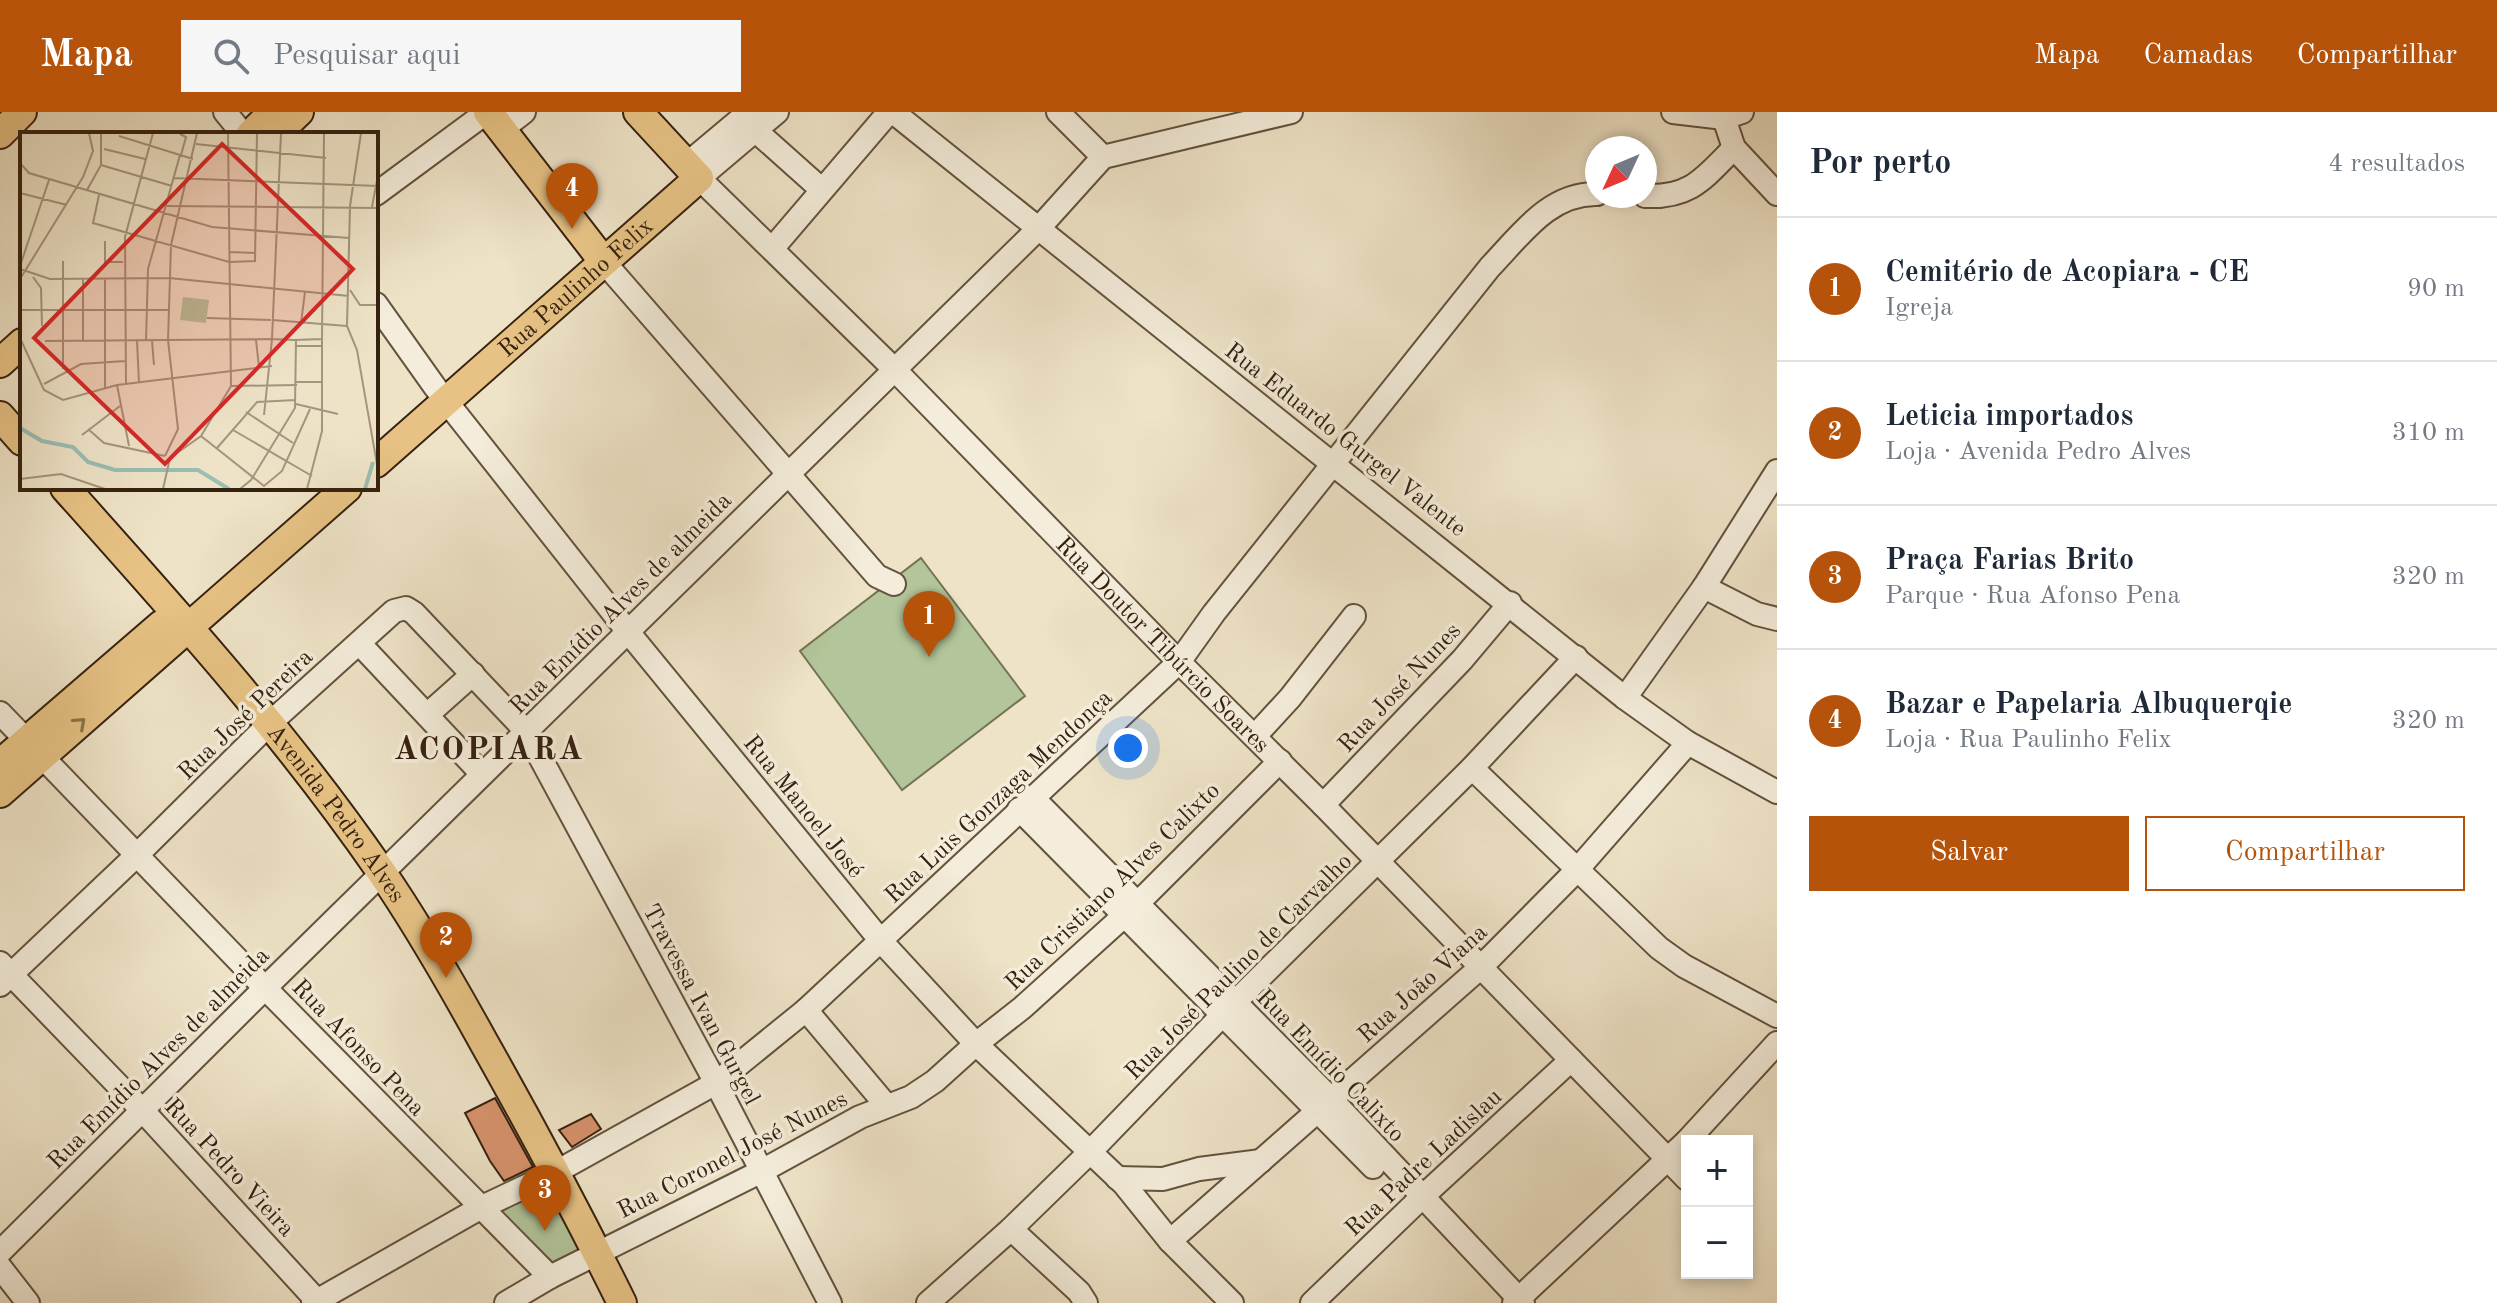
<!DOCTYPE html>
<html lang="pt">
<head>
<meta charset="utf-8">
<style>
	:root { --surface:#fff; --page:#f6f6f7; --text:#1f2937; --muted:#747a83; --line:#e0e1e3; --accent:#b45309 }
	body { margin:0; font-family:"Old Standard TT",serif; background:var(--page); color:var(--text) }
	.controls { position:absolute; right:24px; bottom:24px; display:grid; overflow:hidden; border-radius:0px; box-shadow:0 4px 12px #0003 }
	.controls button { width:72px; height:72px; display:grid; place-items:center; padding:0; border:0; border-bottom:2px solid var(--line); background:var(--surface); color:var(--text); font:40px sans-serif }
	.compass { position:absolute; left:1585px; top:24px; width:72px; height:72px; border-radius:50%; background:var(--surface); box-shadow:0 4px 12px #0003; rotate:226deg }
	.you { position:absolute; left:1128px; top:636px; width:28px; height:28px; margin:-20px; border:6px solid #fff; border-radius:50%; background:#1a73e8; box-shadow:0 0 0 12px #1a73e833 }
	.badge { display:grid; place-items:center; width:52px; height:52px; border-radius:50%; background:var(--accent); color:#fff; font-size:26px; font-weight:700 }
	.pin { position:absolute; translate:-50% -66px; filter:drop-shadow(0 2px 4px #0008) }
	.pin::after { content:''; position:absolute; top:42px; width:28px; height:24px; background:inherit; clip-path:polygon(0 0,100% 0,50% 100%) }
	.list { margin:0; padding:0; list-style:none }
	h2 { display:flex; justify-content:space-between; align-items:center; height:104px; margin:0; padding:0 32px; font-size:34px }
	h2 small { font-size:26px; font-weight:400; color:var(--muted) }
	.list li { display:grid; grid-template-columns:52px 1fr auto; gap:24px; align-items:center; box-sizing:border-box; height:144px; padding:0 32px; border-top:2px solid var(--line) }
	.list b { display:block; font-size:30px; white-space:nowrap }
	.list p { margin:0; font-size:26px; white-space:nowrap; color:var(--muted) }
	.list em { font-size:26px; font-style:normal; color:var(--muted) }
	.actions { display:flex; gap:16px; padding:24px 32px }
	.actions a { flex:1; padding:18px 0; border:2px solid var(--accent); border-radius:0px; text-align:center; font-size:28px; color:var(--accent) }
	.actions .main { background:var(--accent); color:#fff }
	.icon { flex:none; width:44px; height:44px; fill:none; stroke:currentColor; stroke-width:2; stroke-linecap:round; stroke-linejoin:round }
	.map { position:relative; flex:none; width:1777px; height:1191px; overflow:hidden }
	header { display:flex; align-items:center; gap:48px; box-sizing:border-box; height:112px; padding:0 40px; background:var(--accent); color:#fff }
	header strong { font-size:38px }
	nav { display:flex; gap:44px; margin-inline-start:auto; font-size:28px }
	.search { width:560px; height:72px; background:var(--page); display:flex; align-items:center; gap:20px; box-sizing:border-box; padding:0 28px; border-radius:0px; color:var(--muted); font-size:30px }
	main { display:flex }
	aside { flex:1; background:var(--surface) }
	.map>svg:first-child { display:block }
	.green { fill:#b3c59a; stroke:#747354; stroke-width:2 }
	.building { fill:#d7926c; stroke:#35210f; stroke-width:2 }
	.lines { fill:none; stroke-linecap:round; stroke-linejoin:round }
	.minor-casing { stroke:#63523d; stroke-width:26 }
	.major-casing { stroke:#35210f; stroke-width:32 }
	.minor { stroke:#f4eddb; stroke-width:22 }
	.major { stroke:#e7c284; stroke-width:28 }
	.oneway { stroke:#8e724a }
	.labels { text-anchor:middle; stroke-width:7; stroke-linejoin:round; paint-order:stroke }
	.street-label { font-size:24px; fill:#35210f; stroke:#f4eddb }
	.district-label { font-size:32px; font-weight:bold; letter-spacing:2px; fill:#35210f; stroke:#f4eddb }
	.inset-river { fill:none; stroke:#99beb3; stroke-width:4 }
	.inset-road { fill:none; stroke:#a4957d; stroke-width:2 }
	.view { fill:#d62828; fill-opacity:0.15; stroke:#d62828; stroke-width:4 }
	.inset-edge { fill:none; stroke:#35210f; stroke-width:4 }
</style>
</head>
<body>
<header>
<strong>Mapa</strong>
<div class="search"><svg class="icon" aria-label="search" viewBox="0 0 24 24"><circle cx="10" cy="10" r="6"/><path d="M15 15l6 6"/></svg>Pesquisar aqui</div>
<nav><a>Mapa</a><a>Camadas</a><a>Compartilhar</a></nav>
</header>
<main>
<div class="map">
<svg width="1777" height="1191" viewBox="0 0 1777 1191">
	<rect width="100%" height="100%" fill="#eee3c7"/>
	<filter id="stains"><feTurbulence type="fractalNoise" baseFrequency=".0025" numOctaves="4"/><feColorMatrix values="0 0 0 0 .2 0 0 0 0 .09 0 0 0 0 .02 0 0 0 .5 -.17"/></filter>
	<radialGradient id="worn" r=".72"><stop offset=".6" stop-color="#630" stop-opacity="0"/><stop offset="1" stop-color="#630" stop-opacity=".3"/></radialGradient>
	<!-- green -->
	<g class="green">
		<path d="M921 446 1025 584 902 678 800 539Z"/>
		<path d="M545 1072 581 1141 554 1153 498 1097Z"/>
	</g>
	<!-- building -->
	<g class="building">
		<path d="M495 986 533 1055 504 1069 490 1049 465 1001Z"/>
		<path d="M591 1002 601 1017 572 1035 559 1018Z"/>
	</g>
	<g class="lines">
		<!-- minor casing -->
		<g class="minor-casing">
			<g id="minor">
				<path d="M225 0 243 22"/>
				<path id="s1" d="M777 0 699 66 894 257 1179 550 1323 693 1687 1067"/>
				<path d="M893 0 1625 586 1688 631 1777 680"/>
				<path d="M1058 0 1103 45"/>
				<path d="M1673 0 1724 6 1742 0"/>
				<path d="M744 4 756 19 821 77"/>
				<path d="M1724 6 1734 36 1777 82"/>
				<path d="M501 18 524 0"/>
				<path d="M687 52 749 0"/>
				<path d="M376 82 487 0"/>
				<path d="M1645 84C1691 86 1704 66 1734 36"/>
				<path d="M772 137 889 0"/>
				<path d="M604 150 877 464 894 472"/>
				<path d="M376 192 435 275 629 521 881 829 976 932 1124 1072 1170 1129 1232 1191"/>
				<path d="M1704 475 1757 502 1777 507"/>
				<path d="M359 531 482 662"/>
				<path d="M1625 586 1704 475 1777 359"/>
				<path d="M0 601 265 876 550 1165"/>
				<path d="M427 603 473 562"/>
				<path d="M1255 624 1290 586 1354 504"/>
				<path d="M1472 656 1659 836 1684 854 1777 904"/>
				<path d="M1032 685 1331 987 1523 1191"/>
				<path d="M1323 693 1462 548 1510 491"/>
				<path d="M1019 697 1373 1055"/>
				<path d="M0 851 143 999 319 1191"/>
				<path d="M0 873 138 742 270 611 394 499 406 496 414 501 526 619 716 971 830 1191"/>
				<path d="M806 898 886 993"/>
				<path d="M1687 1029 1777 931"/>
				<path d="M1117 1066 1163 1067 1199 1057 1261 1049"/>
				<path d="M1011 1117 1079 1180 1086 1191"/>
				<path d="M1170 1129 1481 855 1576 759 1688 631"/>
				<path d="M0 1140 265 876 1039 116 1103 45 1291 0"/>
				<path d="M0 1155 28 1191"/>
				<path d="M313 1191 480 1096 556 1060 716 971 806 898 1179 550 1214 501 1490 155C1521 123 1549 81 1597 82"/>
				<path d="M506 1191 550 1165 760 1060 860 1005 911 985 935 969 976 932 1022 896 1136 793 1280 649"/>
				<path d="M928 1191 1011 1117 1089 1041 1234 891 1472 656 1576 545"/>
				<path d="M1312 1191 1421 1086 1571 948"/>
				<path d="M1514 1191 1687 1029"/>
			</g>
		</g>
		<!-- major casing -->
		<g class="major-casing">
			<g id="major">
				<path d="M488 0 604 150"/>
				<path d="M0 22 22 0"/>
				<path d="M251 22 273 0"/>
				<path d="M276 22 299 0"/>
				<path d="M0 251 22 231"/>
				<path d="M0 304 22 329"/>
				<path id="s2" d="M376 351 699 66 638 0"/>
				<path id="s3" d="M65 376C175 499 286 622 380 758 418 813 451 871 483 929 532 1016 578 1102 622 1191"/>
				<path d="M0 652 161 513"/>
				<path d="M0 681 347 376"/>
			</g>
		</g>
		<!-- minor -->
		<use href="#minor" class="minor"/>
		<!-- major -->
		<use href="#major" class="major"/>
	</g>
	<!-- one-way arrows -->
	<defs><path id="oneway-chevron" d="M-2-3.5L2.5 0L-2 3.5" fill="none" stroke-width="1.6" stroke-linecap="round" stroke-linejoin="round" transform="scale(2)"/></defs>
	<use class="oneway" href="#oneway-chevron" transform="translate(80 611) rotate(-42)"/>
	<g class="labels">
		<!-- street labels -->
		<g class="street-label">
			<text dy="8" stroke="none"><textPath href="#s2" startOffset="266">Rua Paulinho Felix</textPath></text>
			<text transform="translate(1346 327) rotate(38)" y="8">Rua Eduardo Gurgel Valente</text>
			<text transform="translate(620 491) rotate(-45)" y="8">Rua Emídio Alves de almeida</text>
			<text dy="8" stroke="none"><textPath href="#s1" startOffset="760">Rua Doutor Tibúrcio Soares</textPath></text>
			<text transform="translate(1399 575) rotate(-47)" y="8">Rua José Nunes</text>
			<text transform="translate(245 602) rotate(-44)" y="8">Rua José Pereira</text>
			<text transform="translate(998 684) rotate(-43)" y="8">Rua Luis Gonzaga Mendonça</text>
			<text transform="translate(804 694) rotate(51)" y="8">Rua Manoel José</text>
			<text dy="8" stroke="none"><textPath href="#s3" startOffset="424">Avenida Pedro Alves</textPath></text>
			<text transform="translate(1112 774) rotate(-44)" y="8">Rua Cristiano Alves Calixto</text>
			<text transform="translate(1238 854) rotate(-45)" y="8">Rua José Paulino de Carvalho</text>
			<text transform="translate(1422 871) rotate(-42)" y="8">Rua João Viana</text>
			<text transform="translate(702 892) rotate(62)" y="8">Travessa Ivan Gurgel</text>
			<text transform="translate(359 935) rotate(46)" y="8">Rua Afonso Pena</text>
			<text transform="translate(158 946) rotate(-45)" y="8">Rua Emídio Alves de almeida</text>
			<text transform="translate(1331 953) rotate(46)" y="8">Rua Emídio Calixto</text>
			<text transform="translate(732 1042) rotate(-27)" y="8">Rua Coronel José Nunes</text>
			<text transform="translate(1423 1050) rotate(-43)" y="8">Rua Padre Ladislau</text>
			<text transform="translate(230 1055) rotate(47)" y="8">Rua Pedro Vieira</text>
		</g>
		<!-- district labels -->
		<g class="district-label">
			<text x="489" y="647">ACOPIARA</text>
		</g>
	</g>
	<!-- overview -->
	<g transform="translate(20 20)">
		<rect width="358" height="358" fill="#eee3c7"/>
		<path d="M163 165 189 168 186 191 160 188Z" fill="#b3c59a"/>
		<path class="inset-river" d="M0 296 22 309 53 315 68 330 95 338H178L209 357M345 357 353 330"/>
		<path class="inset-road" d="M261 1 252 207 274 208 302 207 304 1M341 1 330 74 327 194 337 218 358 338M160 2 166 5 161 23M99 4 173 27M176 12 306 26M84 17 125 27M0 31 9 41 192 95 329 106M81 33 152 54M154 46 358 54M67 58 81 33V1M0 61 47 73M79 63 73 91 209 130 235 129 237 1M147 74 358 76M352 75 358 43M85 109V130H103M209 120 236 121M43 129V237M0 134 29 48M0 137 30 147 149 146 329 164M13 145 21 156 22 194M0 147 63 45 73 19 69 1M330 158 340 173H358M0 178H149M187 186 251 188M252 188 327 194M281 191 285 160M0 206 24 258 43 268 97 253 252 234M236 208 239 235M25 209 252 207 244 283M63 209V147M117 209 119 251M126 209 128 137 160 23M132 209 134 233M276 214H303M275 250H302M24 252 61 232 105 229M106 252 105 105 133 1M97 253 109 314M211 254 277 253M85 256V146M276 272 318 282M226 280 273 311M68 297 84 311 145 324M213 298 292 344M62 303 100 274M181 304 244 354 262 339 290 277M197 316 237 270 276 268M145 324 158 297 148 208 151 113 177 1M0 347 41 342 85 357M143 357 150 326 181 304 211 254 208 1M220 357 231 348 275 276 276 207M287 357 302 299V207"/>
		<path class="view" d="M202 12 333 137 145 332 14 206Z"/>
		<rect width="358" height="358" class="inset-edge"/>
	</g>
	<rect width="100%" height="100%" filter="url(#stains)"/>
	<rect width="100%" height="100%" fill="url(#worn)"/>
</svg>
<div class="controls">
<button>+</button>
<button>−</button>
</div>
<svg class="compass" viewBox="-18 -18 36 36"><path d="M0-13l5 13h-10z" fill="#e53935"/><path d="M0 13l5-13h-10z" fill="#747a83"/></svg>
<div class="you"></div>
<div class="pin badge" style="left:929px;top:545px">1</div>
<div class="pin badge" style="left:446px;top:866px">2</div>
<div class="pin badge" style="left:545px;top:1119px">3</div>
<div class="pin badge" style="left:572px;top:117px">4</div>
</div>
<aside>
<h2>Por perto<small>4 resultados</small></h2>
<ul class="list">
<li><span class="badge">1</span><div><b>Cemitério de Acopiara - CE</b><p>Igreja</p></div><em>90 m</em></li>
<li><span class="badge">2</span><div><b>Leticia importados</b><p>Loja · Avenida Pedro Alves</p></div><em>310 m</em></li>
<li><span class="badge">3</span><div><b>Praça Farias Brito</b><p>Parque · Rua Afonso Pena</p></div><em>320 m</em></li>
<li><span class="badge">4</span><div><b>Bazar e Papelaria Albuquerqie</b><p>Loja · Rua Paulinho Felix</p></div><em>320 m</em></li>
</ul>
<div class="actions"><a class="main">Salvar</a><a>Compartilhar</a></div>
</aside>
</main>
</body>
</html>
